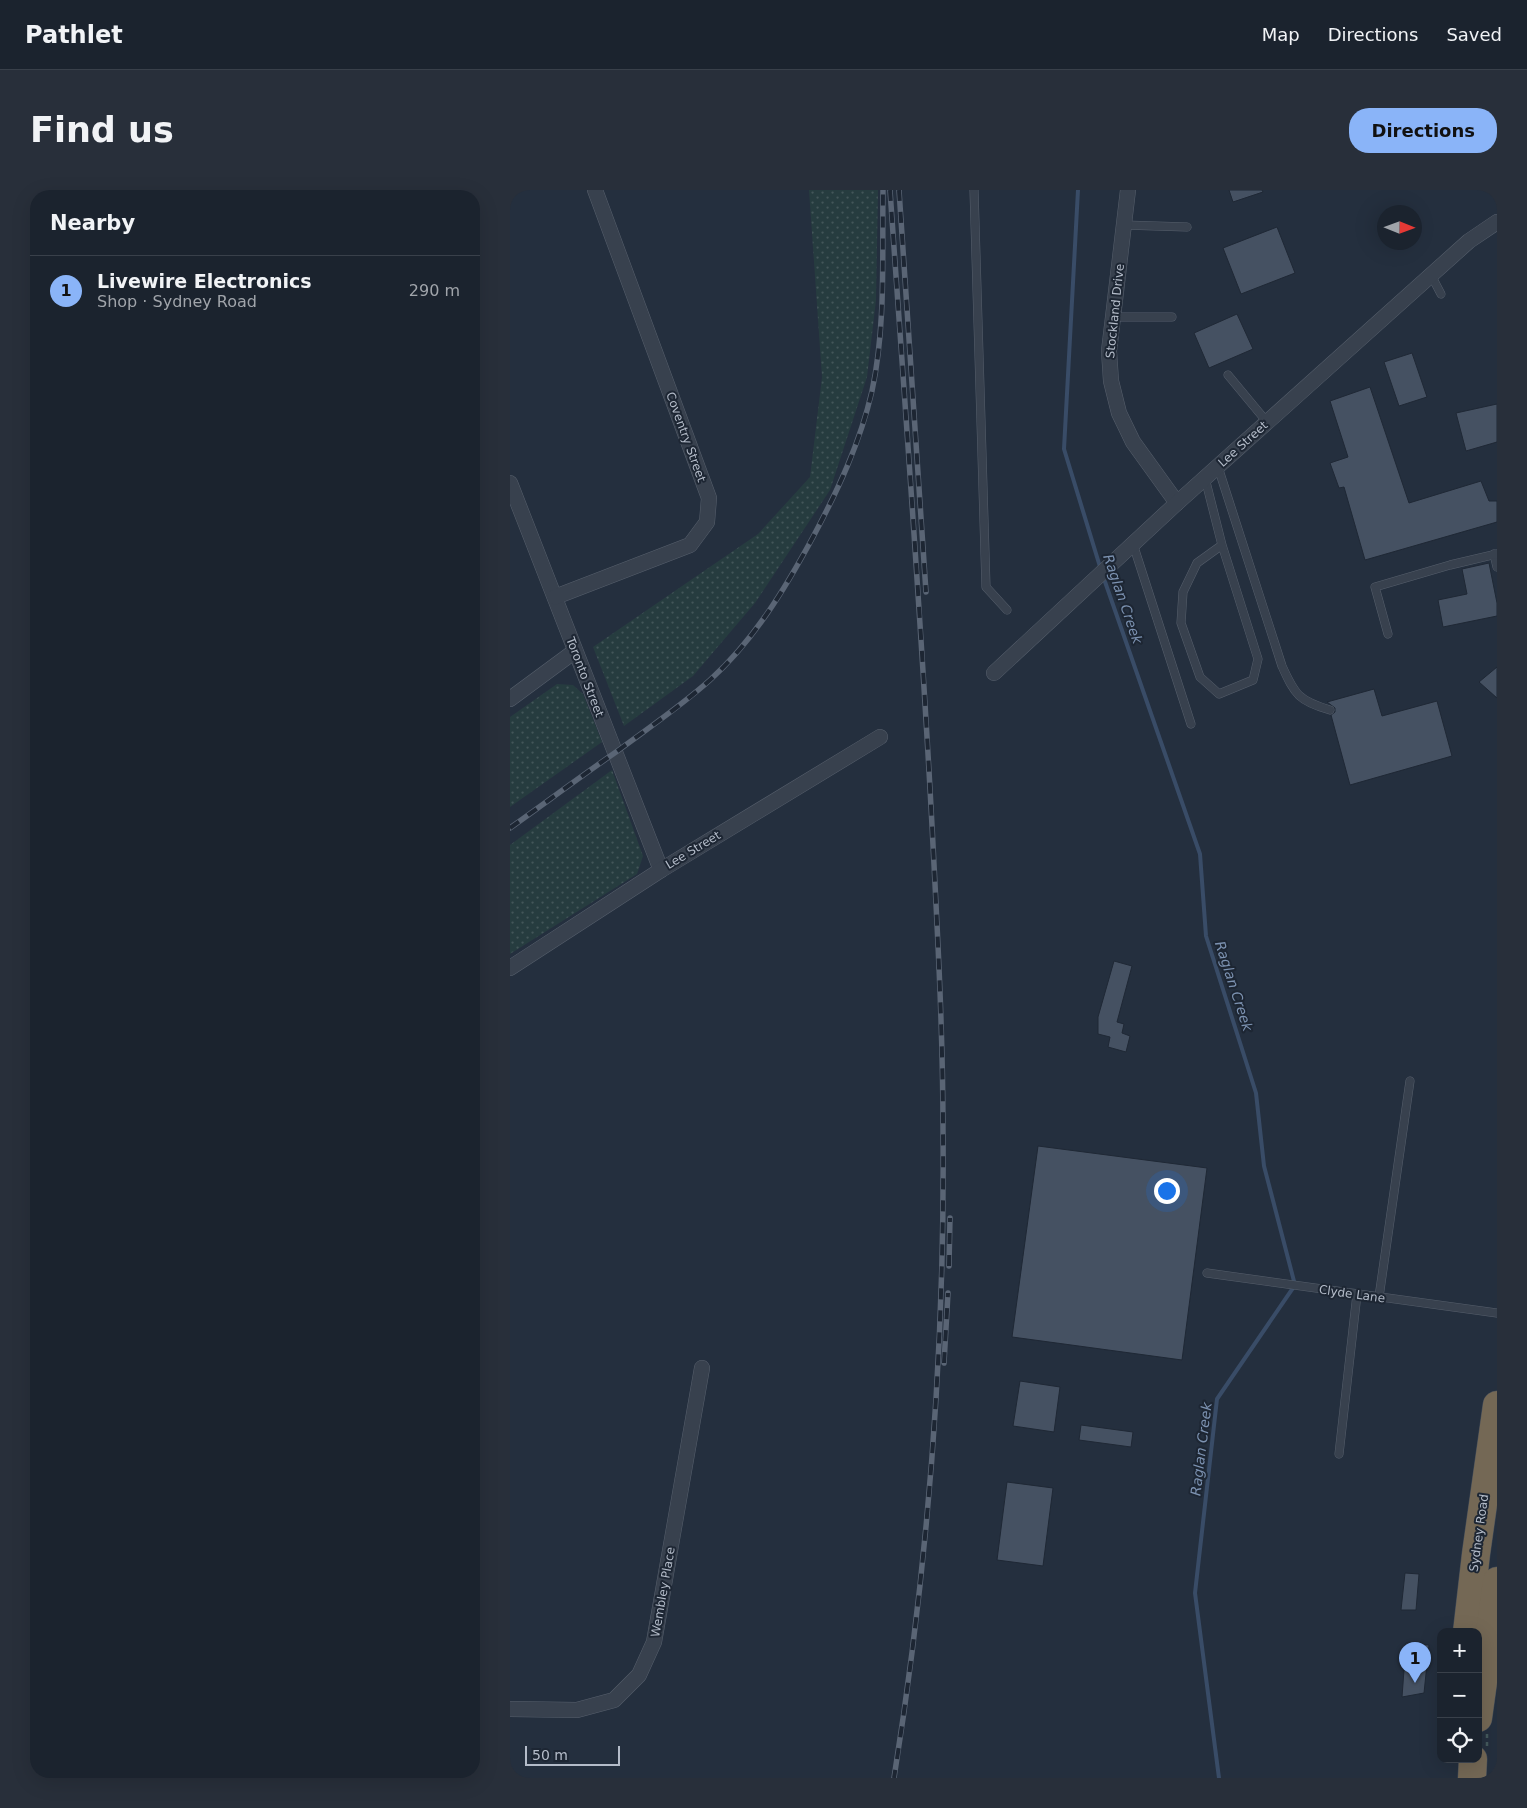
<!DOCTYPE html>
<html lang="en">
<head>
<meta charset="utf-8">
<style>
	:root { --surface:#1b232e; --page:#282f3a; --text:#f1f3f6; --muted:#a0a4aa; --line:#39404a; --accent:#8ab4f8 }
	body { margin:0; font-family:"DejaVu Sans",sans-serif; background:var(--page); color:var(--text) }
	.controls { position:absolute; right:15px; bottom:15px; display:grid; overflow:hidden; border-radius:10px; box-shadow:0 5px 20px #0002 }
	.controls button { width:45px; height:45px; display:grid; place-items:center; padding:0; border:0; border-bottom:1px solid var(--line); background:var(--surface); color:var(--text); font:25px sans-serif }
	.compass { position:absolute; left:867px; top:15px; width:45px; height:45px; border-radius:50%; background:var(--surface); box-shadow:0 5px 20px #0002; rotate:91deg }
	.scale { position:absolute; left:15px; bottom:12px; width:95px; box-sizing:border-box; padding-left:5px; border:2px solid #b4bcc9; border-top:0; font-size:14px; line-height:18px; white-space:nowrap; color:#b4bcc9; -webkit-text-stroke:4px #1d2633; paint-order:stroke }
	.you { position:absolute; left:656px; top:1000px; width:18px; height:18px; margin:-12px; border:4px solid #fff; border-radius:50%; background:#1a73e8; box-shadow:0 0 0 8px #1a73e833 }
	.badge { display:grid; place-items:center; width:32px; height:32px; border-radius:50%; background:var(--accent); color:#111; font-size:16px; font-weight:700 }
	.pin { position:absolute; translate:-50% -41px; filter:drop-shadow(0 1px 2px #0008) }
	.pin::after { content:''; position:absolute; top:26px; width:18px; height:15px; background:inherit; clip-path:polygon(0 0,100% 0,50% 100%) }
	.list { margin:0; padding:0; list-style:none }
	h2 { display:flex; justify-content:space-between; align-items:center; height:65px; margin:0; padding:0 20px; font-size:21px }
	h2 small { font-size:16px; font-weight:400; color:var(--muted) }
	.list li { display:grid; grid-template-columns:32px 1fr auto; gap:15px; align-items:center; box-sizing:border-box; height:70px; padding:0 20px; border-top:1px solid var(--line) }
	.list b { display:block; font-size:19px; white-space:nowrap }
	.list p { margin:0; font-size:16px; white-space:nowrap; color:var(--muted) }
	.list em { font-size:16px; font-style:normal; color:var(--muted) }
	.icon { flex:none; width:28px; height:28px; fill:none; stroke:currentColor; stroke-width:2; stroke-linecap:round; stroke-linejoin:round }
	.map { position:relative; flex:none; width:987px; height:1588px; overflow:hidden; border-radius:20px }
	header { display:flex; align-items:center; gap:30px; box-sizing:border-box; height:70px; padding:0 25px; background:var(--surface); border-bottom:1px solid var(--line) }
	header strong { font-size:24px }
	nav { display:flex; gap:28px; margin-inline-start:auto; font-size:18px }
	.intro { display:flex; align-items:center; justify-content:space-between; box-sizing:border-box; height:120px; padding:0 30px }
	h1 { margin:0; font-size:35px }
	.button { padding:12px 22px; border-radius:20px; background:var(--accent); color:#111; font-size:18px; font-weight:700 }
	main { display:flex; gap:30px; padding:0 30px }
	aside { flex:1; background:var(--surface); border-radius:20px; box-shadow:0 5px 20px #0002 }
	.map>svg:first-child { display:block }
	.grass { fill:url(#grass-dots) }
	.lines { fill:none; stroke-linecap:round; stroke-linejoin:round }
	.stream { stroke:#394c67; stroke-width:4 }
	.building { fill:#455162; stroke:#1f2835 }
	.lane-casing { stroke:#565f6c; stroke-width:9 }
	.street-casing { stroke:#565f6c; stroke-width:16 }
	.highway-casing { stroke:#434c59; stroke-width:29 }
	.path { stroke:#44595c; stroke-width:2.5; stroke-dasharray:4 4; stroke-linecap:butt }
	.lane { stroke:#38414e; stroke-width:8 }
	.street { stroke:#38414e; stroke-width:15 }
	.highway { stroke:#746855; stroke-width:28 }
	.rail-casing { stroke:#5a6575; stroke-width:5.5 }
	.rail { stroke:#1d2633; stroke-width:4; stroke-dasharray:11; stroke-linecap:butt }
	.labels { text-anchor:middle; stroke-width:4; stroke-linejoin:round; paint-order:stroke }
	.street-label { font-size:12px; fill:#b4bcc9; stroke:#1d2633 }
	.water-label { font-size:14px; font-style:italic; fill:#7c92b1; stroke:#1d2633 }
</style>
</head>
<body>
<header>
<strong>Pathlet</strong>
<nav><a>Map</a><a>Directions</a><a>Saved</a></nav>
</header>
<div class="intro"><h1>Find us</h1><a class="button">Directions</a></div>
<main>
<aside>
<h2>Nearby<small></small></h2>
<ul class="list">
<li><span class="badge">1</span><div><b>Livewire Electronics</b><p>Shop · Sydney Road</p></div><em>290 m</em></li>
</ul>
</aside>
<div class="map">
<svg width="987" height="1588" viewBox="0 0 987 1588">
	<defs>
		<pattern id="grass-dots" width="8" height="8" patternUnits="userSpaceOnUse" patternTransform="scale(1.25)"><rect width="8" height="8" fill="#263c3f"/><path d="M2 2h.1M6 6h.1" fill="none" stroke="#435659" stroke-width="1.8" stroke-linecap="round"/></pattern>
	</defs>
	<rect width="100%" height="100%" fill="#242f3e"/>
	<!-- grass -->
	<g class="grass">
		<path d="M299 0H368L366 110 357 187 320 300 245 413 183 486 114 536 83 457 248 344 300 287 312 187Z"/>
		<path d="M47 494 63 495 73 504 92 552 0 617V527Z"/>
		<path d="M102 580 133 666 127 684 0 764V655Z"/>
	</g>
	<g class="lines">
		<!-- stream -->
		<g class="stream">
			<path d="M568 0 554 259 591 380"/>
			<path d="M593 386 690 664 696 746 746 903 754 976 785 1095 707 1209 685 1403 709 1588"/>
		</g>
	</g>
	<!-- building -->
	<g class="building">
		<path d="M719 0H752L753 2 723 12Z"/>
		<path d="M767 37 785 83 731 104 713 58Z"/>
		<path d="M727 124 743 159 699 178 684 143Z"/>
		<path d="M902 163 917 207 889 216 874 172Z"/>
		<path d="M860 197 899 313 971 291 979 311H987V332L855 370 834 297 829 298 820 273 838 267 820 211Z"/>
		<path d="M987 214V252L956 261 946 223Z"/>
		<path d="M979 373 987 413V426L933 437 928 410 957 404 952 379Z"/>
		<path d="M987 477V508L969 492Z"/>
		<path d="M864 499 872 526 927 511 942 566 840 595 821 525 825 522V518L817 512Z"/>
		<path d="M604 771 622 776 607 832 614 834 612 843 620 846 616 862 598 857 600 847 588 844V827Z"/>
		<path d="M528 956 697 978 672 1170 502 1147Z"/>
		<path d="M510 1191 550 1197 544 1242 503 1236Z"/>
		<path d="M571 1235 623 1242 621 1257 569 1250Z"/>
		<path d="M497 1292 543 1298 533 1376 487 1370Z"/>
		<path d="M895 1383 909 1384 906 1420H891Z"/>
		<path d="M896 1453 919 1455 914 1503 892 1507Z"/>
	</g>
	<g class="lines">
		<!-- lane casing -->
		<g class="lane-casing">
			<g id="lane">
				<path d="M464 0 476 397 497 420"/>
				<path d="M614 35 677 37"/>
				<path d="M921 85 931 104"/>
				<path d="M603 127H662"/>
				<path d="M718 185 757 232"/>
				<path d="M708 277 772 476C785 505 789 511 820 520"/>
				<path d="M695 288 712 355 748 469 743 490 709 504 690 487 671 433 673 402 687 373 712 355"/>
				<path d="M623 354 681 534"/>
				<path d="M984 364 987 377"/>
				<path d="M878 444 865 397 940 375 987 364"/>
				<path d="M697 1083 987 1123"/>
				<path d="M869 1107 900 891"/>
				<path d="M829 1264 847 1104"/>
			</g>
		</g>
		<!-- street casing -->
		<g class="street-casing">
			<g id="street">
				<path d="M618 0 599 161 601 191 609 223 623 252 667 313"/>
				<path d="M0 293 151 680"/>
				<path d="M45 407 180 355 197 332 199 308 85 0"/>
				<path d="M484 483 667 313 959 51 987 32"/>
				<path d="M0 509 65 461"/>
				<path d="M0 778 151 680 370 547"/>
				<path d="M0 1519 67 1520 104 1510 129 1485 144 1452 192 1178"/>
			</g>
		</g>
		<!-- highway casing -->
		<g class="highway-casing">
			<g id="highway">
				<path d="M957 1442 966 1364 987 1215"/>
				<path d="M968 1528 987 1391"/>
				<path d="M962 1588 963 1569"/>
			</g>
		</g>
		<!-- path -->
		<path class="path" d="M977 1556V1544"/>
		<!-- lane -->
		<use href="#lane" class="lane"/>
		<!-- street -->
		<use href="#street" class="street"/>
		<!-- highway -->
		<use href="#highway" class="highway"/>
		<!-- rail casing -->
		<g class="rail-casing">
			<g id="rail">
				<path d="M380 0C395 218 412 436 423 655 428 751 433 846 433 942 435 1158 418 1375 384 1588"/>
				<path d="M389 0 416 402"/>
				<path d="M0 638C35 613 70 587 106 562 137 539 171 516 200 490 244 450 275 399 303 347 328 300 350 253 362 201 376 136 372 66 373 0"/>
				<path d="M439 1076 440 1028"/>
				<path d="M434 1173 438 1103"/>
			</g>
		</g>
		<!-- rail -->
		<use href="#rail" class="rail"/>
	</g>
	<g class="labels">
		<!-- street labels -->
		<g class="street-label">
			<text transform="translate(605 121) rotate(-84)" y="4">Stockland Drive</text>
			<text transform="translate(176 247) rotate(70)" y="4">Coventry Street</text>
			<text transform="translate(733 254) rotate(-42)" y="4">Lee Street</text>
			<text transform="translate(75 487) rotate(69)" y="4">Toronto Street</text>
			<text transform="translate(183 660) rotate(-31)" y="4">Lee Street</text>
			<text transform="translate(842 1104) rotate(8)" y="4">Clyde Lane</text>
			<text transform="translate(969 1343) rotate(-82)" y="4">Sydney Road</text>
			<text transform="translate(153 1402) rotate(-80)" y="4">Wembley Place</text>
		</g>
		<!-- water labels -->
		<g class="water-label">
			<text transform="translate(613 409) rotate(71)" y="5">Raglan Creek</text>
			<text transform="translate(724 796) rotate(72)" y="5">Raglan Creek</text>
			<text transform="translate(691 1259) rotate(-83)" y="5">Raglan Creek</text>
		</g>
	</g>
</svg>
<div class="controls">
<button>+</button>
<button>−</button>
<button><svg class="icon" aria-label="locate" viewBox="0 0 24 24"><circle cx="12" cy="12" r="6"/><path d="M12 2v4M12 18v4M2 12h4M18 12h4"/></svg></button>
</div>
<svg class="compass" viewBox="-18 -18 36 36"><path d="M0-13l5 13h-10z" fill="#e53935"/><path d="M0 13l5-13h-10z" fill="#a0a4aa"/></svg>
<div class="scale">50 m</div>
<div class="you"></div>
<div class="pin badge" style="left:905px;top:1493px">1</div>
</div>
</main>
</body>
</html>
